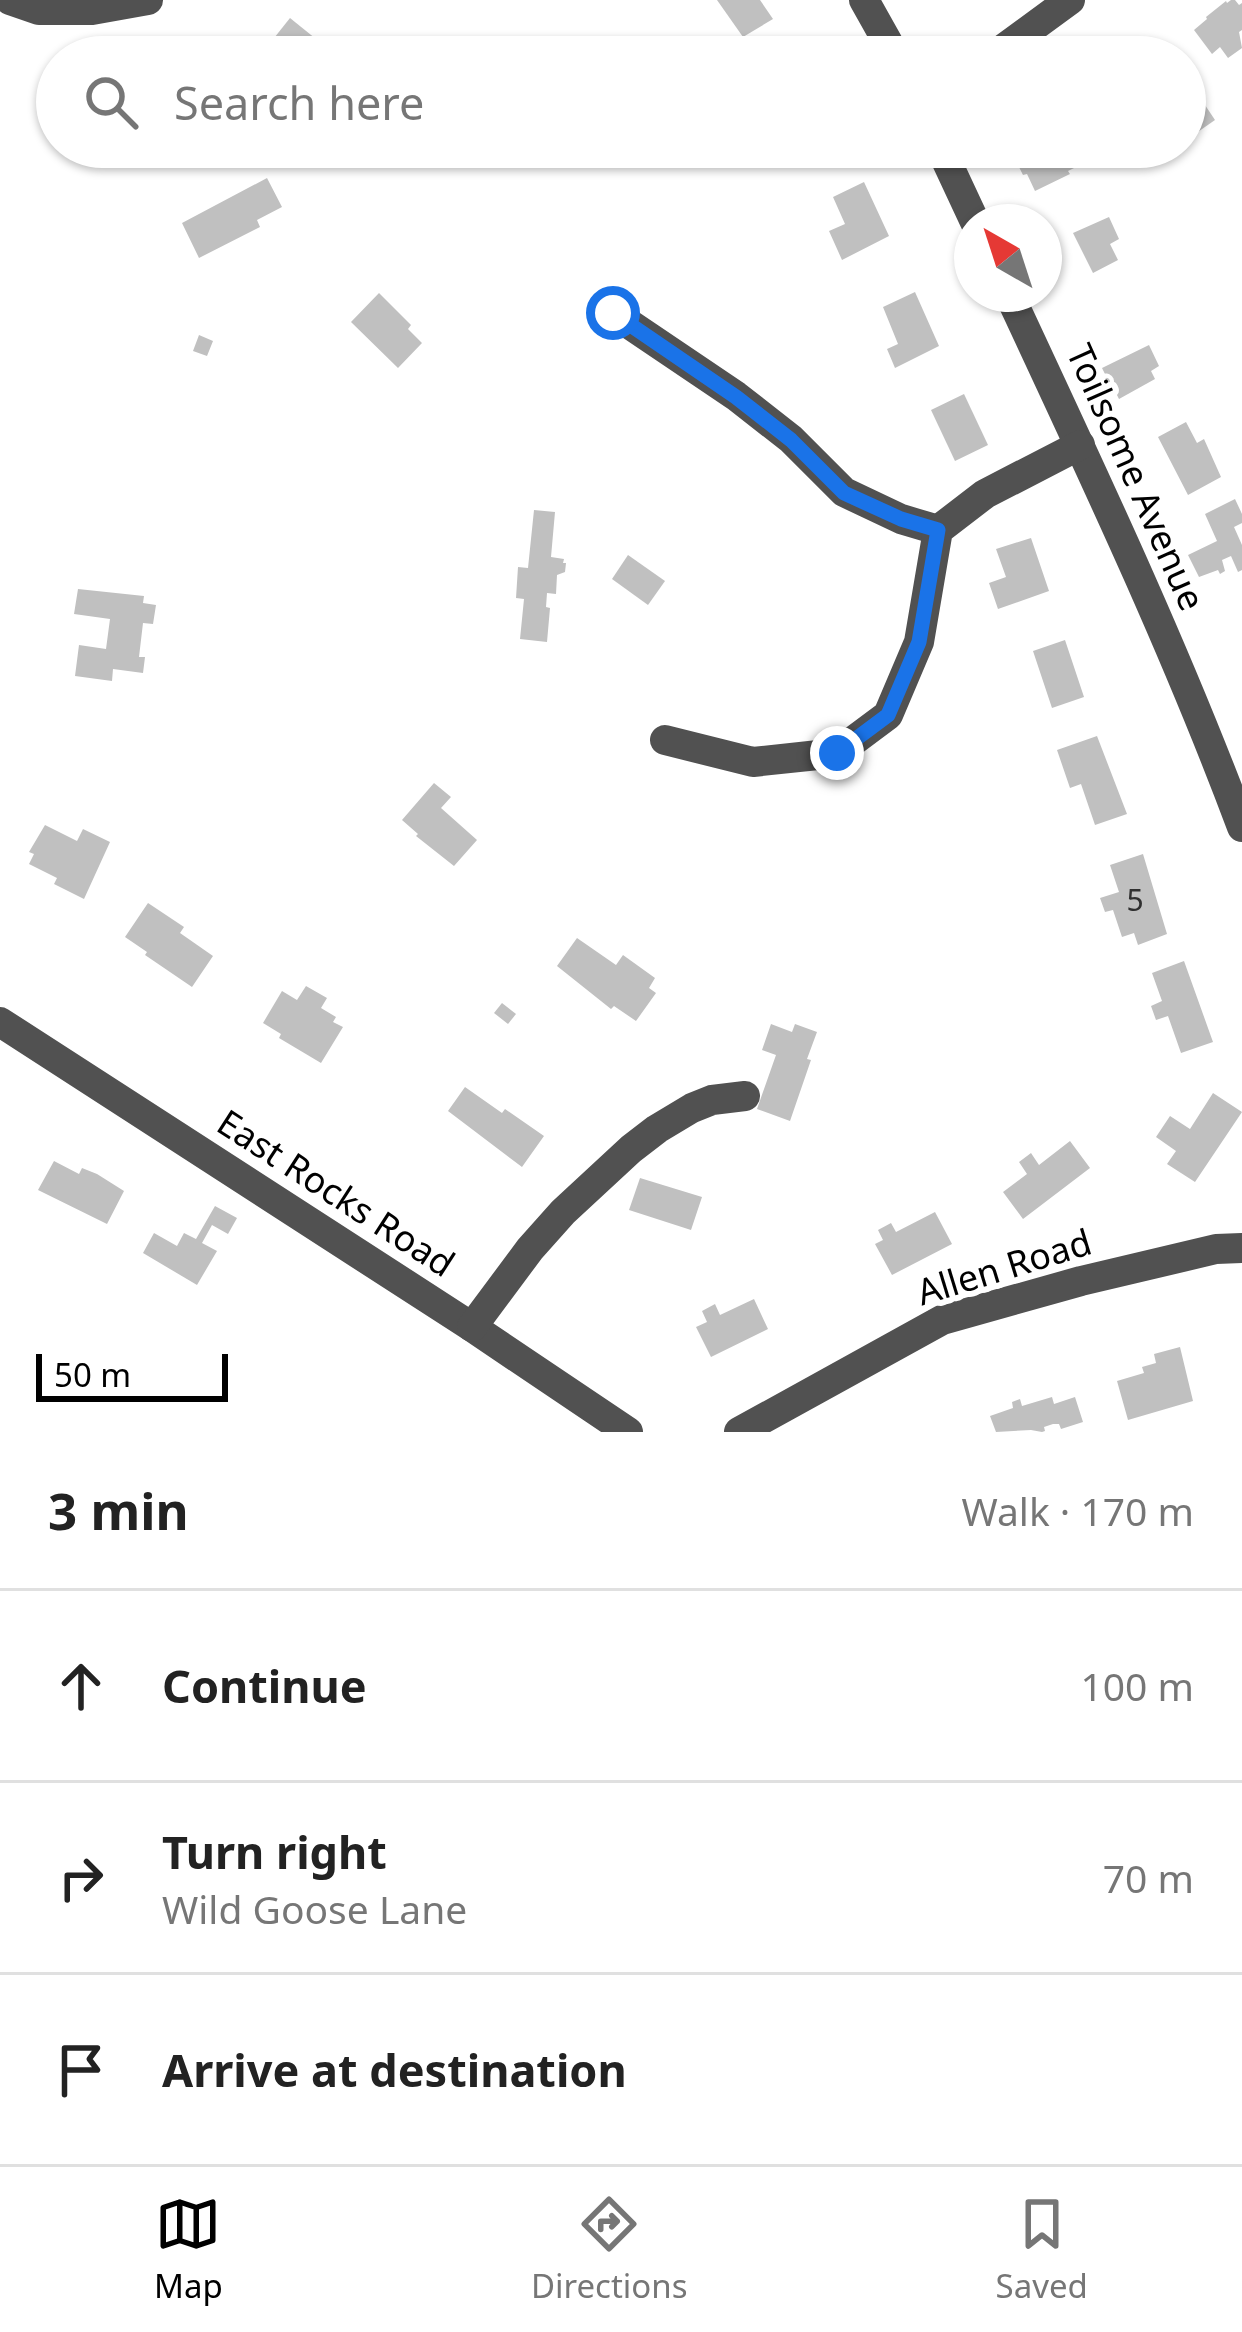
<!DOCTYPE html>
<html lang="en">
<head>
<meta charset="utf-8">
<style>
	:root { --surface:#fff; --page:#f2f2f2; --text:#222; --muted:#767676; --line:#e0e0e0; --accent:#000 }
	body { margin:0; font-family:"Noto Sans",sans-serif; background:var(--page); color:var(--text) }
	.compass { position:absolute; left:954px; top:204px; width:108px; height:108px; border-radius:50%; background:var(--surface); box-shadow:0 3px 9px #0004; rotate:321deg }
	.scale { position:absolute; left:36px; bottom:30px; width:192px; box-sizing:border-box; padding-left:12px; border:6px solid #000; border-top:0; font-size:33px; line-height:42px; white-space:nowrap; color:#000; -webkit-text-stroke:9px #fff; paint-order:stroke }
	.stop { position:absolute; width:36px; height:36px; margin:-27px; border:9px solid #1a73e8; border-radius:50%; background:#fff }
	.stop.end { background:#1a73e8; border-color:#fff; box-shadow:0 3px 12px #0008 }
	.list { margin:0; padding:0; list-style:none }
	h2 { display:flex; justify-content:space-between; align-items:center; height:156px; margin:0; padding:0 48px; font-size:51px }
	h2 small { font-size:39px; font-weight:400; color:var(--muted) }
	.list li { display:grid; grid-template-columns:78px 1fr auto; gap:36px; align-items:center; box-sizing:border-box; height:192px; padding:0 48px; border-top:3px solid var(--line) }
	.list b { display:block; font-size:45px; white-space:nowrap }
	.list p { margin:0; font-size:39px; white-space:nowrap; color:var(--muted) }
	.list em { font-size:39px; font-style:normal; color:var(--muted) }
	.icon { flex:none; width:66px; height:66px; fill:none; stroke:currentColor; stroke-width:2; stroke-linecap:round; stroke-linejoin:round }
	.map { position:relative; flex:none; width:1242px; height:1432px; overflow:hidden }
	.search { position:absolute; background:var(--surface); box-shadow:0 3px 9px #0004; left:36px; right:36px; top:36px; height:132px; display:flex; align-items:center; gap:30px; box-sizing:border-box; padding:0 42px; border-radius:66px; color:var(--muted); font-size:45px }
	.sheet { height:732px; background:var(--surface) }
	nav { display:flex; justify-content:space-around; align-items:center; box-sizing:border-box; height:168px; border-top:3px solid var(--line); background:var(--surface); font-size:33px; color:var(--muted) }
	nav a { display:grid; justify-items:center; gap:6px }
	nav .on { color:var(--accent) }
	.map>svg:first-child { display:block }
	.building { fill:#c0c0c0 }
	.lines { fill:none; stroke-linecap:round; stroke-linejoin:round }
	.minor { stroke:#515151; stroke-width:30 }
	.route { stroke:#1a73e8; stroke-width:15 }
	.labels { text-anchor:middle; stroke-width:12; stroke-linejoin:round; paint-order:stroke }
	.number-label { font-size:30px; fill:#303030 }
	.street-label { font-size:36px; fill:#000; stroke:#fff }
</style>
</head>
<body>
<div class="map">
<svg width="1242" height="1432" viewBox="0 0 1242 1432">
	<rect width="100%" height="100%" fill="#fff"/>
	<!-- building -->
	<g class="building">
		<path d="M717 0H760L773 19 743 37Z"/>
		<path d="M1231 0H1235L1239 5 1242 3V30L1239 32 1242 48 1228 58 1220 47 1212 54 1194 30 1207 19 1206 17 1226 1 1227 3Z"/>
		<path d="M290 18 316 39 302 57H259Z"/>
		<path d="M1201 99 1215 120 1192 136 1185 126V110Z"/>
		<rect x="50" y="101" width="7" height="40"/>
		<path d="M587 147H617L596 165 583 150Z"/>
		<path d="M1020 147H1068L1078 166 1068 171 1070 174 1035 191 1027 174 1023 175 1018 165 1021 163 1015 149Z"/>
		<path d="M267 178 282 207 257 220 260 227 199 258 182 223Z"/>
		<path d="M864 182 889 236 842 260 829 231 845 224 833 197Z"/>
		<path d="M1109 217 1119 239 1110 244 1118 260 1093 273 1073 233Z"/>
		<path d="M915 292 939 346 895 368 887 349 898 344 883 307Z"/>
		<path d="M379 293 411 325 408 329 422 343 398 368 351 322Z"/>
		<path d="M199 335 213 341 207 356 193 351Z"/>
		<path d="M1149 345 1159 366 1151 371 1155 379 1119 399 1114 389 1108 392 1102 380 1107 378 1102 368Z"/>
		<path d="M964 394 988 445 955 461 931 410Z"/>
		<path d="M1186 422 1197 443 1204 439 1221 477 1188 495 1158 437Z"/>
		<path d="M1235 499 1242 514V523L1234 527 1242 545V570L1238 572 1231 556 1222 560 1225 571 1220 574 1218 570 1199 577 1188 555 1217 541 1205 514Z"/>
		<path d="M534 510 555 512 551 557 564 559 563 563H566L565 572 557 575 556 594 547 593 546 607 550 608 547 642 520 639 524 599 516 598 518 567 528 568Z"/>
		<path d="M1031 538 1049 591 998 609 989 583 1006 577 996 549Z"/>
		<path d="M628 555 665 581 648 605 612 579Z"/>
		<path d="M78 589 144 596 143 603 156 605 153 624 143 623 139 657H145L143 673 113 669 112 681 75 676 79 645 106 649 110 619 74 614Z"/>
		<path d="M1065 640 1084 697 1052 708 1033 651Z"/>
		<path d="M1097 736 1127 814 1095 825 1081 784 1070 788 1057 750Z"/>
		<path d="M434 783 451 797 441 808 477 840 454 866 416 836 418 834 402 820Z"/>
		<path d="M45 825 77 841 83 829 110 842 84 899 54 884 57 878 29 864 34 854 29 852Z"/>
		<path d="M1143 854 1167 934 1138 945 1134 933 1122 937 1113 910 1105 912 1100 898 1119 892 1110 865Z"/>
		<path d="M148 903 184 927 180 933 213 956 192 987 145 955 147 952 125 937Z"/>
		<path d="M577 938 616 965 623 955 655 978 649 988 656 993 636 1021 614 1006 611 1009 557 966Z"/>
		<path d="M1184 961 1213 1042 1181 1053 1168 1016 1156 1020 1151 1006 1162 1001 1152 973Z"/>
		<path d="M306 986 327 998 321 1008 336 1017 333 1022 343 1027 321 1063 279 1038 281 1034 263 1023 282 991 297 1000Z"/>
		<path d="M502 1003 516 1014 508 1024 494 1013Z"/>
		<path d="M771 1024 792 1032 795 1024 817 1032 807 1059 811 1060 790 1121 757 1109 776 1055 762 1050Z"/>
		<path d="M465 1087 502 1113 505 1109 544 1136 522 1167 448 1111Z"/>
		<path d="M1213 1093 1242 1112 1195 1182 1167 1164 1176 1151 1156 1137 1170 1116 1190 1129Z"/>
		<path d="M1070 1141 1090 1168 1023 1219 1003 1192 1027 1174 1019 1162 1031 1153 1039 1165Z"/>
		<path d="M54 1161 79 1174 82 1168 97 1174 124 1191 107 1224 38 1190Z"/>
		<path d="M640 1178 702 1197 691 1230 629 1210Z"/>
		<path d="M215 1206 237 1218 228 1234 212 1225 202 1243 217 1251 197 1285 143 1253 154 1233 177 1246 184 1233 196 1239Z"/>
		<path d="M935 1212 952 1244 892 1275 875 1244 883 1240 878 1230 891 1223 896 1232Z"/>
		<path d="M754 1299 768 1329 711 1357 696 1327 707 1322 702 1311 715 1304 720 1315Z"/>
		<path d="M1180 1347 1193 1401 1128 1420 1117 1381 1144 1373 1142 1367 1156 1363 1154 1354Z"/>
		<path d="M1052 1397 1054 1404 1075 1397 1083 1422 1061 1429 1059 1424H1053L1044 1427 1045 1431 1042 1432 1031 1430 996 1432 990 1416 1013 1408 1012 1402 1020 1399 1022 1406Z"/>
	</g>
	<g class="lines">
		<!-- minor -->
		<g class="minor">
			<path d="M10 0 39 10H92L148 0"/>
			<path d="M864 0 896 57"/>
			<path d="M992 57 1070 0"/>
			<path d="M940 147 975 222"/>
			<path d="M1009 294C1091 470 1174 645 1242 827"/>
			<path d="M613 313 736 396 791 439 844 492 901 519 938 530"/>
			<path d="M665 740 753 762 837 753 888 715 919 642 938 530 985 494 1080 445"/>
			<path d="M0 1022 472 1327 628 1432"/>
			<path d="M472 1327 530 1249 563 1212 631 1149 657 1129 692 1108 712 1100 745 1096"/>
			<path d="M739 1432 942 1320 1081 1281 1216 1249 1242 1248"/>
		</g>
	</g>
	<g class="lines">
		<!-- route -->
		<path class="route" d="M613 313 736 397 791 440 844 493 901 519 938 530 919 642 888 715 837 753"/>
	</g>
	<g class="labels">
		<!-- number labels -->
		<g class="number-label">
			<text x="1135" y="911">5</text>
		</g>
		<!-- street labels -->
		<g class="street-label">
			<text transform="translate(1136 477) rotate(66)" y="13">Toilsome Avenue</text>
			<text transform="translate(336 1193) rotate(33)" y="13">East Rocks Road</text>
			<text transform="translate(1004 1267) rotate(-17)" y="13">Allen Road</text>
		</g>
	</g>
</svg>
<svg class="compass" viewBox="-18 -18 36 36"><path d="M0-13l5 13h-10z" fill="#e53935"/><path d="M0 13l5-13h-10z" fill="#767676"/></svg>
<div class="scale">50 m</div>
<div class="stop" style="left:613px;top:313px"></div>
<div class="stop end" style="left:837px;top:753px"></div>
<div class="search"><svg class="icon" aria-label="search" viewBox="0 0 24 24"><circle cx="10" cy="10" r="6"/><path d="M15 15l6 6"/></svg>Search here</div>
</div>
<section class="sheet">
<h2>3 min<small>Walk · 170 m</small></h2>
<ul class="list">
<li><svg class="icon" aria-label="ahead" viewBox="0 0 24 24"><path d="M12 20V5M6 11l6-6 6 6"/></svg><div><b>Continue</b></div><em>100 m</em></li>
<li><svg class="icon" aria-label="right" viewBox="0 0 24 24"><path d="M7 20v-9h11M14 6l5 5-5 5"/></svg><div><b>Turn right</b><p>Wild Goose Lane</p></div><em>70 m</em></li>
<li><svg class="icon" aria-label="arrive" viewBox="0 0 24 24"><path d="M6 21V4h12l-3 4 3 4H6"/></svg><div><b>Arrive at destination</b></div></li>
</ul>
</section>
<nav>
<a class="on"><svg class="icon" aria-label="map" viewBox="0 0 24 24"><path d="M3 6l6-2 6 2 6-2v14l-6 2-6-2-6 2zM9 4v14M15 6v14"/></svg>Map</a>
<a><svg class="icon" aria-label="directions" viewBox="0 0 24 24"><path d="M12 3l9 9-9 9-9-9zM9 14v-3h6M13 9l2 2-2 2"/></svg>Directions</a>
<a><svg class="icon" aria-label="saved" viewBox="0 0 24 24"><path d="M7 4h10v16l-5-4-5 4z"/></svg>Saved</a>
</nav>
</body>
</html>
